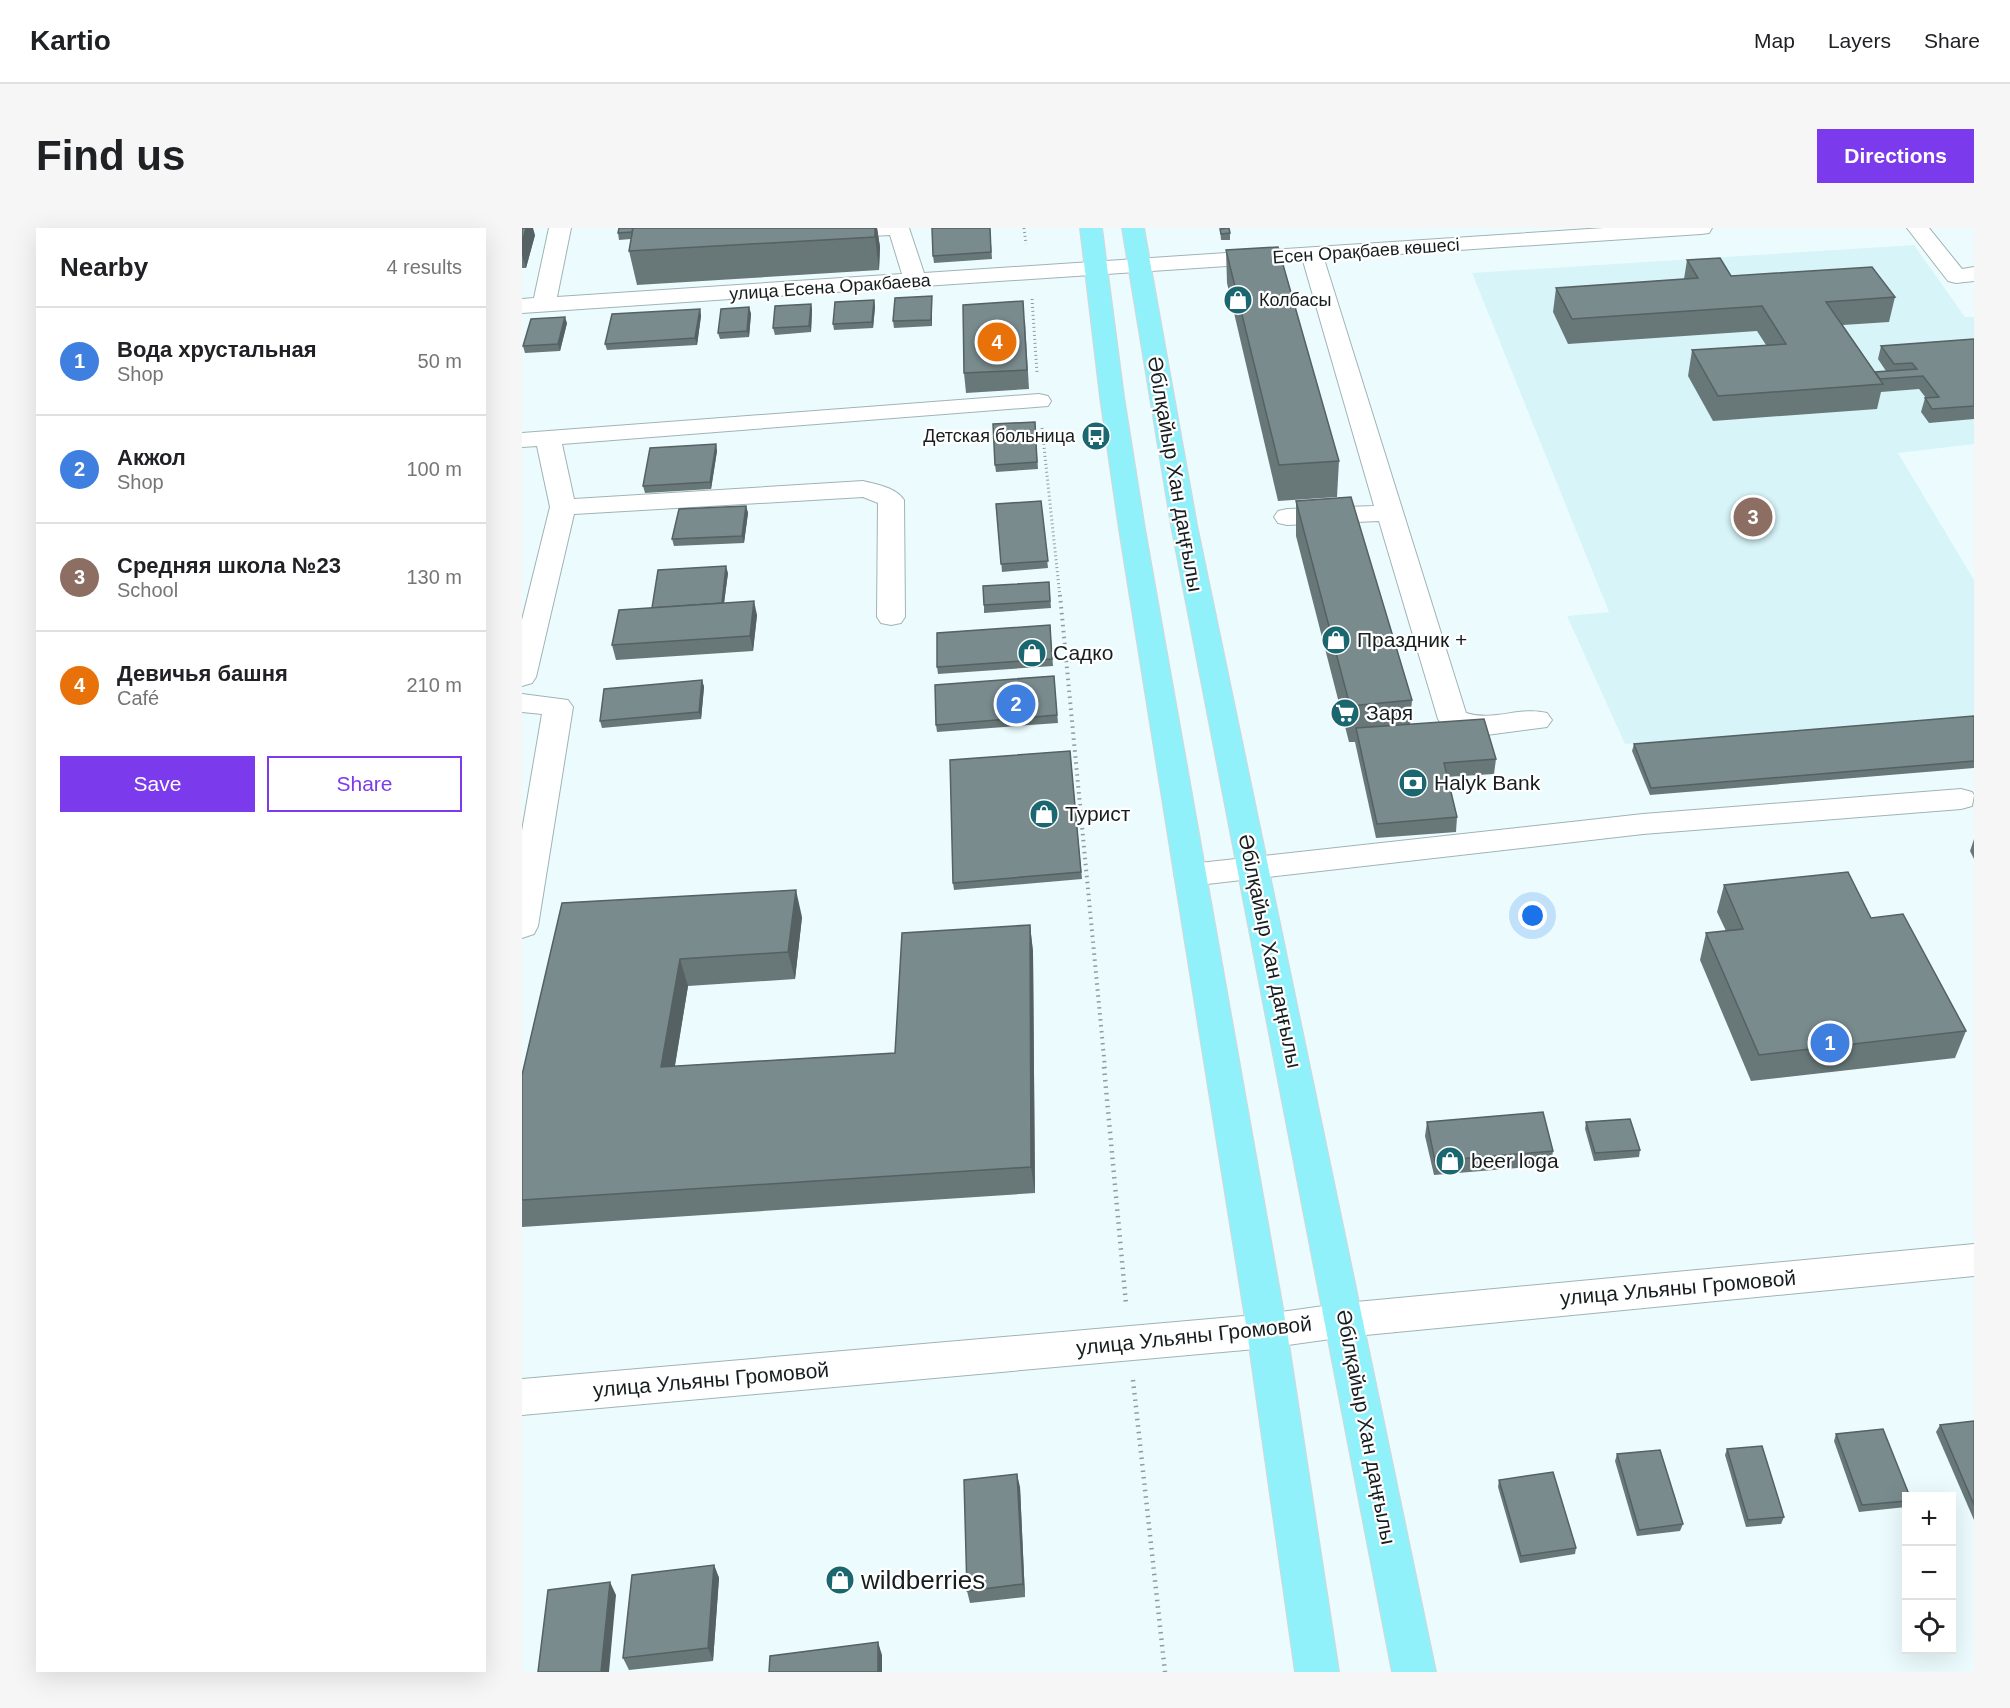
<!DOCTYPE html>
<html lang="en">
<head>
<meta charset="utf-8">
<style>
	:root { --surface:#fff; --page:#f6f6f6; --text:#202124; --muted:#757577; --line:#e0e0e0; --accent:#7c3aed }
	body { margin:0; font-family:Helvetica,sans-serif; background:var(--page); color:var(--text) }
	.controls { position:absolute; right:18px; bottom:18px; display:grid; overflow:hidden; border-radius:0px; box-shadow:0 6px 24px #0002 }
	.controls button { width:54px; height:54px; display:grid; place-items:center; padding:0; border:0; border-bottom:2px solid var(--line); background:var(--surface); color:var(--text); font:30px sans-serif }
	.you { position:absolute; left:1011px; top:688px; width:21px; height:21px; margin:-15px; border:4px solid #fff; border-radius:50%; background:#1a73e8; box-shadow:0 0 0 9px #1a73e833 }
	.badge { display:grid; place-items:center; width:39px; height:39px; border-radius:50%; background:var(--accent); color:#fff; font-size:20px; font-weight:700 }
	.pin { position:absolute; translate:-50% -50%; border:3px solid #fff; box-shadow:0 2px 6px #0006 }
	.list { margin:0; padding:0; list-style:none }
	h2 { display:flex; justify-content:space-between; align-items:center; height:78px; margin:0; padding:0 24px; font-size:26px }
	h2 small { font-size:20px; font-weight:400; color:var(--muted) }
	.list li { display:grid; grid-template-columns:39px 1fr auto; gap:18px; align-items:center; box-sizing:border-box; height:108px; padding:0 24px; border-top:2px solid var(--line) }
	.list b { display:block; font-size:22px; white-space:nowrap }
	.list p { margin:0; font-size:20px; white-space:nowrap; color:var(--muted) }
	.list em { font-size:20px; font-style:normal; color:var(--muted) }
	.actions { display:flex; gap:12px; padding:18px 24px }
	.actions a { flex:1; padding:14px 0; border:2px solid var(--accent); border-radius:0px; text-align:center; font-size:21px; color:var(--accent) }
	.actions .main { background:var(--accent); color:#fff }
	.icon { flex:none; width:33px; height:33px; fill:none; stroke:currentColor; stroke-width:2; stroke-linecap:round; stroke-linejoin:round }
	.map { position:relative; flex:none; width:1452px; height:1444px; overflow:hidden; border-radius:0px }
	header { display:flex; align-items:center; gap:36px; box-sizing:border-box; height:84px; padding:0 30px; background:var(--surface); border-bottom:2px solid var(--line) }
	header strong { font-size:28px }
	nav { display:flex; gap:33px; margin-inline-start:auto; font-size:21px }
	.intro { display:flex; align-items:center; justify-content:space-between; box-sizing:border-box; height:144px; padding:0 36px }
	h1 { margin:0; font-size:42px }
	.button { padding:15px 27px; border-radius:0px; background:var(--accent); color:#fff; font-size:21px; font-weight:700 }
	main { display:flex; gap:36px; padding:0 36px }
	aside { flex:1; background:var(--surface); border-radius:0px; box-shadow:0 6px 24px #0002 }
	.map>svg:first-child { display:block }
	.built { fill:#d7f4f8 }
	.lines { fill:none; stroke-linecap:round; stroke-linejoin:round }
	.minor-casing { stroke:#a0b3b5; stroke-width:2 }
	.major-casing { stroke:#d5d6d7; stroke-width:2 }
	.path-far2 { stroke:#8f9c9d; stroke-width:3; stroke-dasharray:1 3; stroke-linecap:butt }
	.path-far1 { stroke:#8f9c9d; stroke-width:4; stroke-dasharray:1.5 4.5; stroke-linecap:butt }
	.path { stroke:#8f9c9d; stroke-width:4.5; stroke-dasharray:1.5 5; stroke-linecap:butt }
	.minor { fill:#fff; fill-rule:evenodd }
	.major { fill:#91f1fb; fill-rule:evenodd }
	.wall { fill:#687879 }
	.shaded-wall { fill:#556163 }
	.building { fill:#798b8d; stroke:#556163; stroke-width:1.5 }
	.labels { text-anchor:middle; stroke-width:4.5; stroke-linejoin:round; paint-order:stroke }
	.far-street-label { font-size:18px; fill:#171e1f; stroke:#fff }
	.far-poi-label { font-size:18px; fill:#171e1f; stroke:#fff; text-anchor:start }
	.street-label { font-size:21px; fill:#171e1f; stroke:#fff }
	.poi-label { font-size:21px; fill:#171e1f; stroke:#fff; text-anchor:start }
	.near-poi-label { font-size:26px; fill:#171e1f; stroke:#fff; text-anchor:start }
</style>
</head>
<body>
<header>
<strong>Kartio</strong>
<nav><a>Map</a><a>Layers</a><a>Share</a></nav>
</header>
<div class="intro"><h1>Find us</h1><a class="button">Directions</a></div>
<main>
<aside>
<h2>Nearby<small>4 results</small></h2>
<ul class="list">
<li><span class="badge" style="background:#3f7fe0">1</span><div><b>Вода хрустальная</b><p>Shop</p></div><em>50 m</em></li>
<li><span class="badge" style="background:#3f7fe0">2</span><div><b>Акжол</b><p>Shop</p></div><em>100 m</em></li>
<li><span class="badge" style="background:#8d6e63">3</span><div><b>Средняя школа №23</b><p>School</p></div><em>130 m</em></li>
<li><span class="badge" style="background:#e8710a">4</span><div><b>Девичья башня</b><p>Café</p></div><em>210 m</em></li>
</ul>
<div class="actions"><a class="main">Save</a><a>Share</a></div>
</aside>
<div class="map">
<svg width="1452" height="1444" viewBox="0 0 1452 1444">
	<rect width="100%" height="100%" fill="#ecfcfe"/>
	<!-- built -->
	<path class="built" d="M1392 17 1443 89H1452V216L1376 225 1452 352V489L1103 516 1045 388 1087 384 950 45Z"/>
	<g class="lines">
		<!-- minor casing -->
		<g class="minor-casing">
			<g id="minor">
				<path d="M27 0H49L35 69 380 46 368 7 312 10 304 9 301 4 304 0H387L402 45 1082 0H1190L1187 5 1179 6 802 31 944 485C972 494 998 478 1025 485L1030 492 1025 499 957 508 921 498 916 491 857 293 765 297 756 295 752 289 756 283 765 281 852 278 781 33 402 58 394 61 387 59 0 85V71L12 70Z"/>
				<path d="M1385 0H1407L1440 41 1452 39V53L1434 55 1426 53Z"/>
				<path d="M517 166 526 168 529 173 526 178 40 216 52 271 341 253C356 257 373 259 382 272L383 389 379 395 369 397 359 395 355 389 356 275 341 269 52 286 14 449 10 455 0 458V392L28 279 15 218 0 219V205Z"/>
				<path d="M0 466 46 472 51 479 16 698 12 706 0 710V603L20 486 0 484Z"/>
				<path d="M1439 561 1450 564 1452 567 1450 578 1439 581 1121 606 668 658 657 655 652 647 657 639 668 636 1121 586Z"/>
				<path d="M1452 1016V1048L823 1109 745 1120 0 1187V1151L745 1086 823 1075Z"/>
			</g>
		</g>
		<!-- major casing -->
		<g class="major-casing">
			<g id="major">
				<path d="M558 0H580L602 169 623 301 765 1103 817 1444H773L725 1103 597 301 578 169Z"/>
				<path d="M600 0H622L675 297 914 1444H870L649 297Z"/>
			</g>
		</g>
		<!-- path-far2 -->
		<g class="path-far2">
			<path d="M502 0 504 16"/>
			<path d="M510 71 515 145"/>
			<path d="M520 200 538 369"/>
		</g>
		<!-- path-far1 -->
		<path class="path-far1" d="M538 367 583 840"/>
		<!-- path -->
		<g class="path">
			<path d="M582 839 604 1076"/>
			<path d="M611 1152 643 1444"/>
		</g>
		<!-- minor -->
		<use href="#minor" class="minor"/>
		<!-- major -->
		<use href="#major" class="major"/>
	</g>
	<!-- wall -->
	<g class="wall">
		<path d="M0 0 13 7 4 40H0Z"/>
		<path d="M97 0H355L358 19 357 42 115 57 107 23 109 11 97 12 96 5Z"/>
		<path d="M468 0 470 31 412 35 411 28Z"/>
		<path d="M698 1 708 5V12H699Z"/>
		<path d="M704 22 817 233 815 269 756 273 705 55Z"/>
		<path d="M1165 32 1209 48 1373 69 1367 94 1321 97 1353 144 1364 143 1356 131 1359 118 1452 111V191L1407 195 1399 184 1403 170H1404L1397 161 1359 164 1355 181 1191 193 1166 148 1170 122 1244 117 1235 103 1046 116 1031 84 1034 60 1162 51Z"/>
		<path d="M410 68V98L372 100 371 93Z"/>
		<path d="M352 72 353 79 351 100 312 102 311 96Z"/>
		<path d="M289 76 290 82 289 104 253 107 251 100Z"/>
		<path d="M227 79 229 86 227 109 198 111 196 105Z"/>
		<path d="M178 81 179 88 175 117 85 122 83 116Z"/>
		<path d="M503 93 507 161 444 165 442 145Z"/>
		<path d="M45 95 38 123 3 125 1 118Z"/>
		<path d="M513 194 516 241 474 244 473 237Z"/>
		<path d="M194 216 195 223 189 261 123 265 121 258Z"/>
		<path d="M519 273 526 340 480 344 474 276Z"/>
		<path d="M774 273 890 472 888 496 974 531 972 546 925 549 935 589 934 604 854 610 833 514H827L774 308Z"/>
		<path d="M224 278 226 285 222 315 152 318 150 311Z"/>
		<path d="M206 345 202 375 235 387 231 423 94 432 90 417 130 380Z"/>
		<path d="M527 354 529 380 462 385V377Z"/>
		<path d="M528 397 531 438 416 446 415 439Z"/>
		<path d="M532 448 536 495 415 504 414 497Z"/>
		<path d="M180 452 182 459 179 491 80 500 78 493Z"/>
		<path d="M1452 488V540L1128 567 1110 523 1112 516Z"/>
		<path d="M548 523 560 651 432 662 431 655Z"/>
		<path d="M1452 611V631L1448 623Z"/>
		<path d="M1202 657 1349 690 1444 803 1433 830 1229 853 1178 732 1184 705 1204 703 1195 684Z"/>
		<path d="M40 675 280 689 273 751 166 758 153 838 373 825 508 697 511 724 513 965 0 999V847Z"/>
		<path d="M905 894 1031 923 1029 937 912 947 903 908Z"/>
		<path d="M1064 894 1118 922 1117 929 1072 933 1063 901Z"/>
		<path d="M1452 1193V1292L1414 1204 1418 1197Z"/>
		<path d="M1314 1206 1384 1269V1279L1337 1284 1312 1213Z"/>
		<path d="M1205 1221 1262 1289 1259 1296 1224 1299 1203 1227Z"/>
		<path d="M1095 1226 1161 1296 1158 1303 1115 1308 1093 1233Z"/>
		<path d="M977 1252 1054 1320 1053 1326 998 1335 976 1259Z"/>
		<path d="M498 1259 503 1369 448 1375 445 1363Z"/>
		<path d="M192 1337 197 1350 191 1433 107 1442 101 1430Z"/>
	</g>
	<!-- shaded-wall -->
	<g class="shaded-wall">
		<path d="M4 0H11L13 7 4 40 0 27V15Z"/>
		<path d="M353 0H355L358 19 357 42 353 9Z"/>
		<path d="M410 68V98L409 92Z"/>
		<path d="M352 72 353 79 351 100 350 94Z"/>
		<path d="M289 76 290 82 289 104 287 98Z"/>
		<path d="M227 79 229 86 227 109 225 103Z"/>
		<path d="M178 81 179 88 175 117 173 110Z"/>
		<path d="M43 89 45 95 38 123 36 116Z"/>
		<path d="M194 216 195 223 189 261 188 254Z"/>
		<path d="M224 278 226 285 222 315 220 308Z"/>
		<path d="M204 338 206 345 201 383 200 376Z"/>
		<path d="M232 373 235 387 231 423 228 408Z"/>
		<path d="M180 452 182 459 179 491 177 484Z"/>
		<path d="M274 662 280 689 273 751 266 724Z"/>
		<path d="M508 697 511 724 513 965 509 939Z"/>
		<path d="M158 731 166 758 148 866 139 839Z"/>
		<path d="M495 1246 498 1259 503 1369 501 1356Z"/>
		<path d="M192 1337 197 1350 191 1433 186 1420Z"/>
		<path d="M88 1354 94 1367 87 1444H79Z"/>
		<path d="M356 1414 360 1427V1444H356Z"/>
	</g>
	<!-- building -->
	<g class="building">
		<path d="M0 0H4L0 15Z"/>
		<path d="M97 0H111L110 4 96 5Z"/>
		<path d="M111 0H353V9L107 23Z"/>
		<path d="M410 0H468L469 24 411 28Z"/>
		<path d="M707 0 708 5 699 6 698 1Z"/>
		<path d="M756 19 817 233 757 237 704 22Z"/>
		<path d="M1198 30 1209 48 1350 39 1373 69 1304 74 1361 156 1196 168 1170 122 1264 116 1240 78 1050 91 1034 60 1176 50 1165 32Z"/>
		<path d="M410 68 409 92 371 93 373 70Z"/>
		<path d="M352 72 350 94 311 96 313 74Z"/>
		<path d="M501 73 505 142 442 145 441 77Z"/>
		<path d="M289 76 287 98 251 100 253 78Z"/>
		<path d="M227 79 225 103 196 105 199 81Z"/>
		<path d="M178 81 173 110 83 116 90 86Z"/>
		<path d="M43 89 36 116 1 118 9 91Z"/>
		<path d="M1452 111V178L1410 181 1403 170 1417 169 1401 148 1358 151 1353 144 1395 141 1390 135 1372 136 1359 118Z"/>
		<path d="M513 194 515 234 473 237 471 196Z"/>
		<path d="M194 216 188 254 121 258 128 220Z"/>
		<path d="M829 269 890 472 828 478 774 273Z"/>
		<path d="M519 273 526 333 479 336 474 276Z"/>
		<path d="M224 278 220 308 150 311 157 281Z"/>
		<path d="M204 338 200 375 130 380 136 342Z"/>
		<path d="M527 354 528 373 462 377 461 358Z"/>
		<path d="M232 373 228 408 90 417 97 382Z"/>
		<path d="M528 397 530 431 415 439V405Z"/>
		<path d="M532 448 535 487 414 497 413 457Z"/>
		<path d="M180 452 177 484 78 493 82 461Z"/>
		<path d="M1452 488V533L1129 560 1112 516Z"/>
		<path d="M962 491 974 531 922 535 935 589 855 596 834 500Z"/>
		<path d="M548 523 559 644 431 655 428 532Z"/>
		<path d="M1326 644 1349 690 1381 686 1444 803 1237 827 1184 705 1221 701 1202 657Z"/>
		<path d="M274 662 266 724 158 731 139 839 373 825 380 705 508 697 509 939 0 972V847L40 675Z"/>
		<path d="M1021 884 1031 923 913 933 905 894Z"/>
		<path d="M1108 891 1118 922 1073 925 1064 894Z"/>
		<path d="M1452 1193V1277L1418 1197Z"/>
		<path d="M1361 1201 1388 1269H1384V1273L1340 1277 1314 1206Z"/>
		<path d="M1240 1218 1262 1289 1226 1292 1205 1221Z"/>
		<path d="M1138 1222 1161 1296 1117 1302 1095 1226Z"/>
		<path d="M1031 1244 1054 1320 999 1328 977 1252Z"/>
		<path d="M495 1246 501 1356 445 1363 442 1252Z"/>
		<path d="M192 1337 186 1420 101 1430 110 1347Z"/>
		<path d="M88 1354 79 1444H16L26 1362Z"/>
		<path d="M356 1414V1444H247L248 1428Z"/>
	</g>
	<!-- icons -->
	<defs>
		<g id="shop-disc" transform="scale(1.5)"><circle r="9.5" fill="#1a676f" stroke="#fff"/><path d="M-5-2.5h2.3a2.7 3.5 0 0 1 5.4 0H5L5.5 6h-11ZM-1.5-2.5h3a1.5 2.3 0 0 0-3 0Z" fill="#fff"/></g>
		<g id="bus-disc" transform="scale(1.5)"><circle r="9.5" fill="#1a676f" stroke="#fff"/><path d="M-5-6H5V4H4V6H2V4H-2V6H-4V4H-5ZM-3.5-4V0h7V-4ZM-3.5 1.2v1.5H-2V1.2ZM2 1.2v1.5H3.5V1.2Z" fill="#fff"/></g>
		<g id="supermarket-disc" transform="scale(1.5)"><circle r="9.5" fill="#1a676f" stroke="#fff"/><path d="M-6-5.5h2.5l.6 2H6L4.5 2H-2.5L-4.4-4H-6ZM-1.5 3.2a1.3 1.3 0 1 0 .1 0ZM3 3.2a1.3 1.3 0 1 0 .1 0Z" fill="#fff"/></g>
		<g id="bank-disc" transform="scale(1.5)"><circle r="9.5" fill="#1a676f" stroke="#fff"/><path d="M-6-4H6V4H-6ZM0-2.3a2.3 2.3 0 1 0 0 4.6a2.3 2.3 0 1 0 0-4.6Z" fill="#fff"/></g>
	</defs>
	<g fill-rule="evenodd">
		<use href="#shop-disc" x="716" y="72"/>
		<use href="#bus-disc" x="574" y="208"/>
		<use href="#shop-disc" x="814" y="412"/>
		<use href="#shop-disc" x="510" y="425"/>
		<use href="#supermarket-disc" x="823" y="485"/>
		<use href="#bank-disc" x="891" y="555"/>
		<use href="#shop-disc" x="522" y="586"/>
		<use href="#shop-disc" x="928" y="933"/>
		<use href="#shop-disc" x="318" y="1352"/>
	</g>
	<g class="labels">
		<!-- far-street labels -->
		<g class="far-street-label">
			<text transform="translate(844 23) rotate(-4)" y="6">Есен Орақбаев көшесі</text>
			<text transform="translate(308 59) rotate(-4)" y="6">улица Есена Оракбаева</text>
		</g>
		<!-- far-poi labels -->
		<g class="far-poi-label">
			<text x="737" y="78">Колбасы</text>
			<text x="553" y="214" text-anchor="end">Детская больница</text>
		</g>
		<!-- street labels -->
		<g class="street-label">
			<text transform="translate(653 246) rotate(80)" y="7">Әбілқайыр Хан даңғылы</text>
			<text transform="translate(748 723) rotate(78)" y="7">Әбілқайыр Хан даңғылы</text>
			<text transform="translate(1156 1060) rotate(-5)" y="7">улица Ульяны Громовой</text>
			<text transform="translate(672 1108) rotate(-6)" y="7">улица Ульяны Громовой</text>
			<text transform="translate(189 1152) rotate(-5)" y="7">улица Ульяны Громовой</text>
			<text transform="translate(844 1199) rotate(79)" y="7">Әбілқайыр Хан даңғылы</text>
		</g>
		<!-- poi labels -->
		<g class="poi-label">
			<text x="835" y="419">Праздник +</text>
			<text x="531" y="432">Садко</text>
			<text x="844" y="492">Заря</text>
			<text x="912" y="562">Halyk Bank</text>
			<text x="543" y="593">Турист</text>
			<text x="949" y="940">beer loga</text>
		</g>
		<!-- near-poi labels -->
		<g class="near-poi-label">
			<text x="339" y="1361">wildberries</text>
		</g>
	</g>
</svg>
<div class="controls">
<button>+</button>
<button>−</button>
<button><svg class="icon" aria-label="locate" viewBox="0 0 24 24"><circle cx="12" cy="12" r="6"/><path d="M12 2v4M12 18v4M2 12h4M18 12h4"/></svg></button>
</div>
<div class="you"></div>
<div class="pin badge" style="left:1308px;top:815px;background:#3f7fe0">1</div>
<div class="pin badge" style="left:494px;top:476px;background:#3f7fe0">2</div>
<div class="pin badge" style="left:1231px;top:289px;background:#8d6e63">3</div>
<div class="pin badge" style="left:475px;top:114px;background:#e8710a">4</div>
</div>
</main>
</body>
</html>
